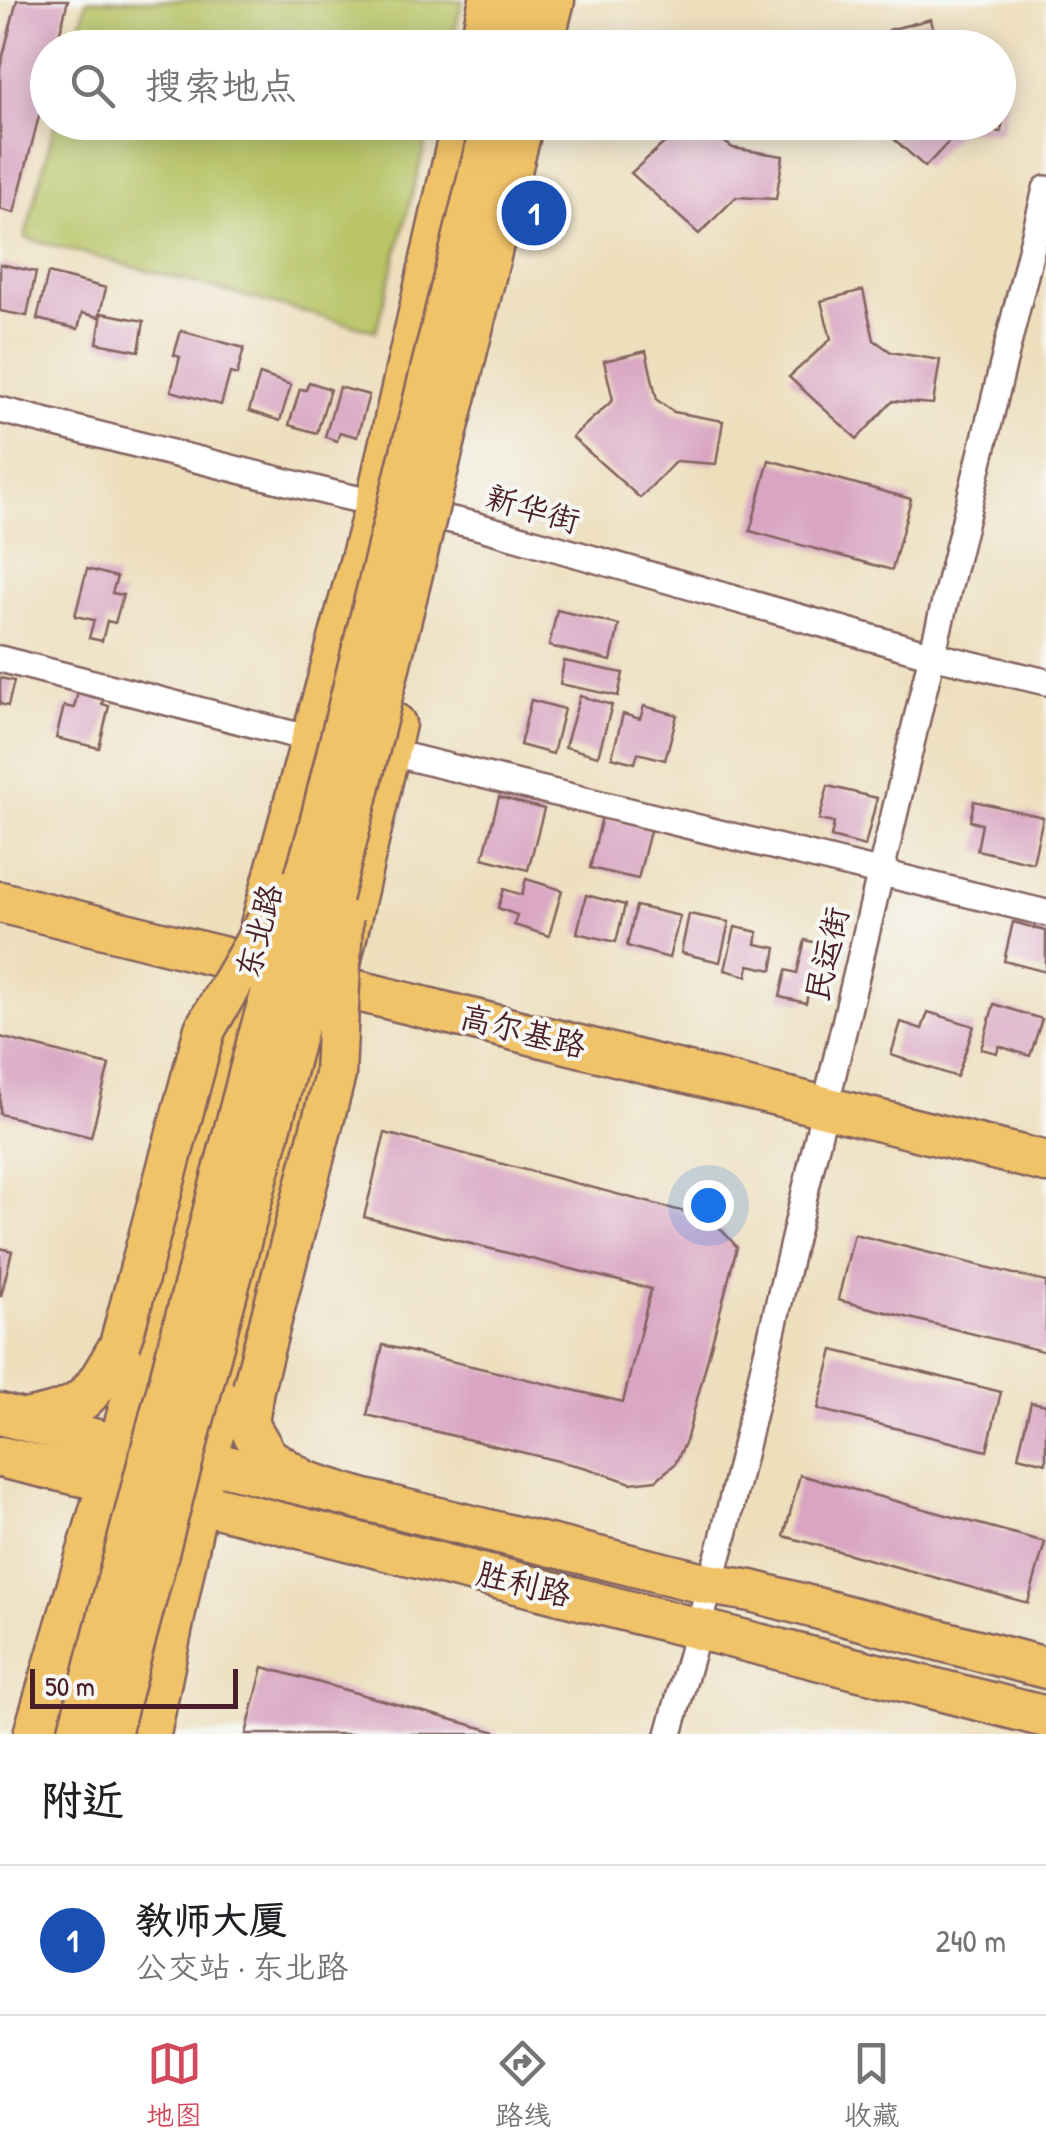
<!DOCTYPE html>
<html lang="zh">
<head>
<meta charset="utf-8">
<style>
	:root { --surface:#fff; --page:#f6f6f6; --text:#202124; --muted:#757577; --line:#e0e0e0; --accent:#d1495b }
	body { margin:0; font-family:"Patrick Hand","LXGW WenKai TC",sans-serif; background:var(--page); color:var(--text) }
	.scale { position:absolute; left:30px; bottom:25px; width:208px; box-sizing:border-box; padding-left:10px; border:5px solid #4a1f2b; border-top:0; font-size:28px; line-height:35px; white-space:nowrap; color:#4a1f2b; -webkit-text-stroke:8px #f6f6f2; paint-order:stroke }
	.you { position:absolute; left:708px; top:1205px; width:35px; height:35px; margin:-25px; border:8px solid #fff; border-radius:50%; background:#1a73e8; box-shadow:0 0 0 15px #1a73e833 }
	.badge { display:grid; place-items:center; width:65px; height:65px; border-radius:50%; background:var(--accent); color:#fff; font-size:32px; font-weight:700 }
	.pin { position:absolute; translate:-50% -50%; border:5px solid #fff; box-shadow:0 2px 10px #0006 }
	.list { margin:0; padding:0; list-style:none }
	h2 { display:flex; justify-content:space-between; align-items:center; height:130px; margin:0; padding:0 40px; font-size:42px }
	h2 small { font-size:32px; font-weight:400; color:var(--muted) }
	.list li { display:grid; grid-template-columns:65px 1fr auto; gap:30px; align-items:center; box-sizing:border-box; height:150px; padding:0 40px; border-top:2px solid var(--line) }
	.list b { display:block; font-size:38px; white-space:nowrap }
	.list p { margin:0; font-size:32px; white-space:nowrap; color:var(--muted) }
	.list em { font-size:32px; font-style:normal; color:var(--muted) }
	.icon { flex:none; width:55px; height:55px; fill:none; stroke:currentColor; stroke-width:2; stroke-linecap:round; stroke-linejoin:round }
	.map { position:relative; flex:none; width:1046px; height:1734px; overflow:hidden }
	.search { position:absolute; background:var(--surface); box-shadow:0 5px 25px #0003; left:30px; right:30px; top:30px; height:110px; display:flex; align-items:center; gap:25px; box-sizing:border-box; padding:0 35px; border-radius:55px; color:var(--muted); font-size:38px }
	.sheet { height:280px; background:var(--surface) }
	nav { display:flex; justify-content:space-around; align-items:center; box-sizing:border-box; height:140px; border-top:2px solid var(--line); background:var(--surface); font-size:28px; color:var(--muted) }
	nav a { display:grid; justify-items:center; gap:5px }
	nav .on { color:var(--accent) }
	.map>svg:first-child { display:block }
	.green { fill:#b8c466; stroke:#817248; stroke-width:2.5 }
	.building { fill:#d9a5c2 }
	.lines { fill:none; stroke-linecap:round; stroke-linejoin:round }
	.minor-casing { stroke:#83625e; stroke-width:30 }
	.primary-casing { stroke:#83625e; stroke-width:45 }
	.trunk-casing { stroke:#83625e; stroke-width:45 }
	.minor { stroke:#fff; stroke-width:25 }
	.primary { stroke:#f1c369; stroke-width:40 }
	.trunk { stroke:#f1c369; stroke-width:40 }
	.trunk-bridge-casing { stroke:#83625e; stroke-width:45; stroke-linecap:butt }
	.trunk-bridge { stroke:#f1c369; stroke-width:40 }
	.labels { text-anchor:middle; stroke-width:8; stroke-linejoin:round; paint-order:stroke }
	.street-label { font-size:32px; fill:#4a1f2b; stroke:#f6f6f2 }
</style>
</head>
<body>
<div class="map">
<svg width="1046" height="1734" viewBox="0 0 1046 1734">
	<rect width="100%" height="100%" fill="#f6f6f2"/>
	<filter id="ink" filterUnits="userSpaceOnUse"><feTurbulence type="fractalNoise" baseFrequency=".01" numOctaves="2"/><feDisplacementMap in="SourceGraphic" scale="20" xChannelSelector="R" yChannelSelector="G"/><feConvolveMatrix kernelMatrix="1 2 1 2 8 2 1 2 1" color-interpolation-filters="sRGB"/></filter>
	<filter id="wash" filterUnits="userSpaceOnUse"><feTurbulence type="fractalNoise" baseFrequency=".0048" numOctaves="4" result="noise"/><feDisplacementMap in="SourceGraphic" scale="40" xChannelSelector="R" yChannelSelector="G"/><feGaussianBlur stdDeviation="2.25" result="paint"/><feColorMatrix in="noise" values="0 0 0 0 0 0 0 0 0 0 0 0 0 0 0 0 0 1.4 0 .05"/><feComposite in="paint" operator="in"/></filter>
	<g filter="url(#wash)">
		<rect width="100%" height="100%" fill="#eddebc"/>
		<!-- green -->
		<g class="green">
			<path d="M87 0H463L450 47H75Z"/>
			<path d="M55 123H431L376 331 25 238Z"/>
		</g>
		<g id="blocks">
			<!-- building -->
			<g class="building">
				<path d="M17 0H68L56 48H48V81L14 213 0 209V68Z"/>
				<path d="M931 19 937 48H893L889 30Z"/>
				<path d="M998 88 1008 89 1001 132 961 129 925 167 875 122H998Z"/>
				<path d="M670 122H714L716 136 733 148 783 156 776 199 736 197 699 234 631 173 673 135Z"/>
				<path d="M0 264 36 272 27 316 0 311Z"/>
				<path d="M48 273 106 288 99 317 82 313 78 329 37 319Z"/>
				<path d="M863 290 874 340 891 352 940 360 933 404 893 401 857 439 789 377 831 339 821 301Z"/>
				<path d="M102 313 144 321 139 351 97 343Z"/>
				<path d="M181 331 244 348 237 375 230 373 221 405 171 391 180 357 174 355Z"/>
				<path d="M646 351 657 400 674 412 723 421 716 464 676 461 640 498 572 437 613 400 604 361Z"/>
				<path d="M260 374 291 385 280 421 249 411Z"/>
				<path d="M309 382 330 389 317 433 289 425 300 389 306 390Z"/>
				<path d="M339 387 369 395 357 437 340 432 337 441 325 437Z"/>
				<path d="M769 460 911 499 892 570 750 531Z"/>
				<path d="M87 569 117 577 112 593 123 595 115 623 107 621 102 641 89 638 94 620 75 616Z"/>
				<path d="M557 610 619 625 611 661 549 646Z"/>
				<path d="M564 661 623 673 618 696 560 684Z"/>
				<path d="M0 678 14 681 8 706 0 704Z"/>
				<path d="M79 688 105 694 102 704 109 706 99 748 56 738 64 706 74 708Z"/>
				<path d="M580 696 612 705 598 756 565 747Z"/>
				<path d="M531 700 564 709 553 754 520 745Z"/>
				<path d="M644 706 677 715 665 760 638 753 635 763 612 757 623 714 640 719Z"/>
				<path d="M828 786 877 798 865 846 831 837 834 823 819 820Z"/>
				<path d="M499 797 544 809 528 870 483 858Z"/>
				<path d="M974 801 1043 817 1033 863 977 850 982 824 970 821Z"/>
				<path d="M602 816 651 827 638 879 590 868Z"/>
				<path d="M526 879 562 890 549 936 514 925 517 915 498 908 504 889 522 895Z"/>
				<path d="M586 895 625 905 616 942 577 933Z"/>
				<path d="M636 906 680 916 669 958 627 946Z"/>
				<path d="M689 914 729 922 720 962 681 953Z"/>
				<path d="M1013 922 1046 931V972L1004 961Z"/>
				<path d="M735 927 758 932 756 944 776 948 772 970 749 965 747 976 725 970Z"/>
				<path d="M805 940 836 948 827 984 811 980 806 1003 780 997 786 970 797 973Z"/>
				<path d="M994 1004 1042 1019 1030 1056 999 1046 997 1053 981 1049Z"/>
				<path d="M928 1012 974 1026 957 1077 891 1055 901 1022 922 1029Z"/>
				<path d="M0 1037 109 1065 91 1137 0 1114Z"/>
				<path d="M385 1133 712 1219 737 1247 686 1441 675 1464 656 1480 631 1483 587 1468 367 1415 383 1345 623 1402 651 1289 364 1217Z"/>
				<path d="M854 1234 1046 1282V1352L838 1300Z"/>
				<path d="M0 1248 12 1251 1 1296H0Z"/>
				<path d="M833 1350 1001 1392 987 1451 818 1409Z"/>
				<path d="M1031 1402 1046 1405V1463L1018 1456Z"/>
				<path d="M800 1475 1045 1542 1028 1603 784 1536Z"/>
				<path d="M263 1667 500 1733V1734H246Z"/>
			</g>
		</g>
	</g>
	<g filter="url(#ink)">
		<use href="#blocks" fill-opacity="0" stroke="#83625e" stroke-width="2.5"/>
		<g class="lines">
			<!-- minor casing -->
			<g class="minor-casing">
				<g id="minor">
					<path d="M0 410 339 495 474 525 932 655 1046 682"/>
					<path d="M0 659 311 739"/>
					<path d="M388 752 1046 913"/>
					<path d="M669 1734 723 1539 932 655 1046 189"/>
				</g>
			</g>
			<!-- primary casing -->
			<g class="primary-casing">
				<g id="primary">
					<path d="M479 48 490 0"/>
					<path d="M0 902 1046 1162"/>
					<path d="M0 1414 119 1446 206 1461 708 1584 751 1591 1046 1668"/>
					<path d="M0 1457 197 1502 1046 1717"/>
					<path d="M34 1734 119 1446 376 504 462 122"/>
					<path d="M150 1734 206 1461 335 985 395 724"/>
				</g>
			</g>
			<!-- trunk casing -->
			<g class="trunk-casing">
				<g id="trunk">
					<path d="M510 48 522 0"/>
					<path d="M542 48 554 0"/>
					<path d="M253 1389 248 1424 267 1457 304 1481 361 1499"/>
					<path d="M24 1420C87 1409 89 1398 120 1345"/>
				</g>
			</g>
			<!-- minor -->
			<use href="#minor" class="minor"/>
			<!-- primary -->
			<use href="#primary" class="primary"/>
			<!-- trunk -->
			<use href="#trunk" class="trunk"/>
			<!-- trunk-bridge casing -->
			<g class="trunk-bridge-casing">
				<g id="trunk-bridge">
					<path d="M120 1345 205 1029 285 891"/>
					<path d="M253 1389 335 1075 342 919"/>
					<path d="M78 1734 259 1036 317 836 492 122"/>
					<path d="M110 1734 346 842 523 122"/>
				</g>
			</g>
			<!-- trunk-bridge -->
			<use href="#trunk-bridge" class="trunk-bridge"/>
		</g>
	</g>
	<g class="labels">
		<!-- street labels -->
		<g class="street-label">
			<text transform="translate(533 509) rotate(16)" y="11">新华街</text>
			<text transform="translate(259 931) rotate(-75)" y="11">东北路</text>
			<text transform="translate(827 954) rotate(-77)" y="11">民运街</text>
			<text transform="translate(523 1031) rotate(14)" y="11">高尔基路</text>
			<text transform="translate(524 1584) rotate(14)" y="11">胜利路</text>
		</g>
	</g>
</svg>
<div class="scale">50 m</div>
<div class="you"></div>
<div class="pin badge" style="left:534px;top:213px;background:#1a4fb4">1</div>
<div class="search"><svg class="icon" aria-label="search" viewBox="0 0 24 24"><circle cx="10" cy="10" r="6"/><path d="M15 15l6 6"/></svg>搜索地点</div>
</div>
<section class="sheet">
<h2>附近<small></small></h2>
<ul class="list">
<li><span class="badge" style="background:#1a4fb4">1</span><div><b>教师大厦</b><p>公交站 · 东北路</p></div><em>240 m</em></li>
</ul>
</section>
<nav>
<a class="on"><svg class="icon" aria-label="map" viewBox="0 0 24 24"><path d="M3 6l6-2 6 2 6-2v14l-6 2-6-2-6 2zM9 4v14M15 6v14"/></svg>地图</a>
<a><svg class="icon" aria-label="directions" viewBox="0 0 24 24"><path d="M12 3l9 9-9 9-9-9zM9 14v-3h6M13 9l2 2-2 2"/></svg>路线</a>
<a><svg class="icon" aria-label="saved" viewBox="0 0 24 24"><path d="M7 4h10v16l-5-4-5 4z"/></svg>收藏</a>
</nav>
</body>
</html>
